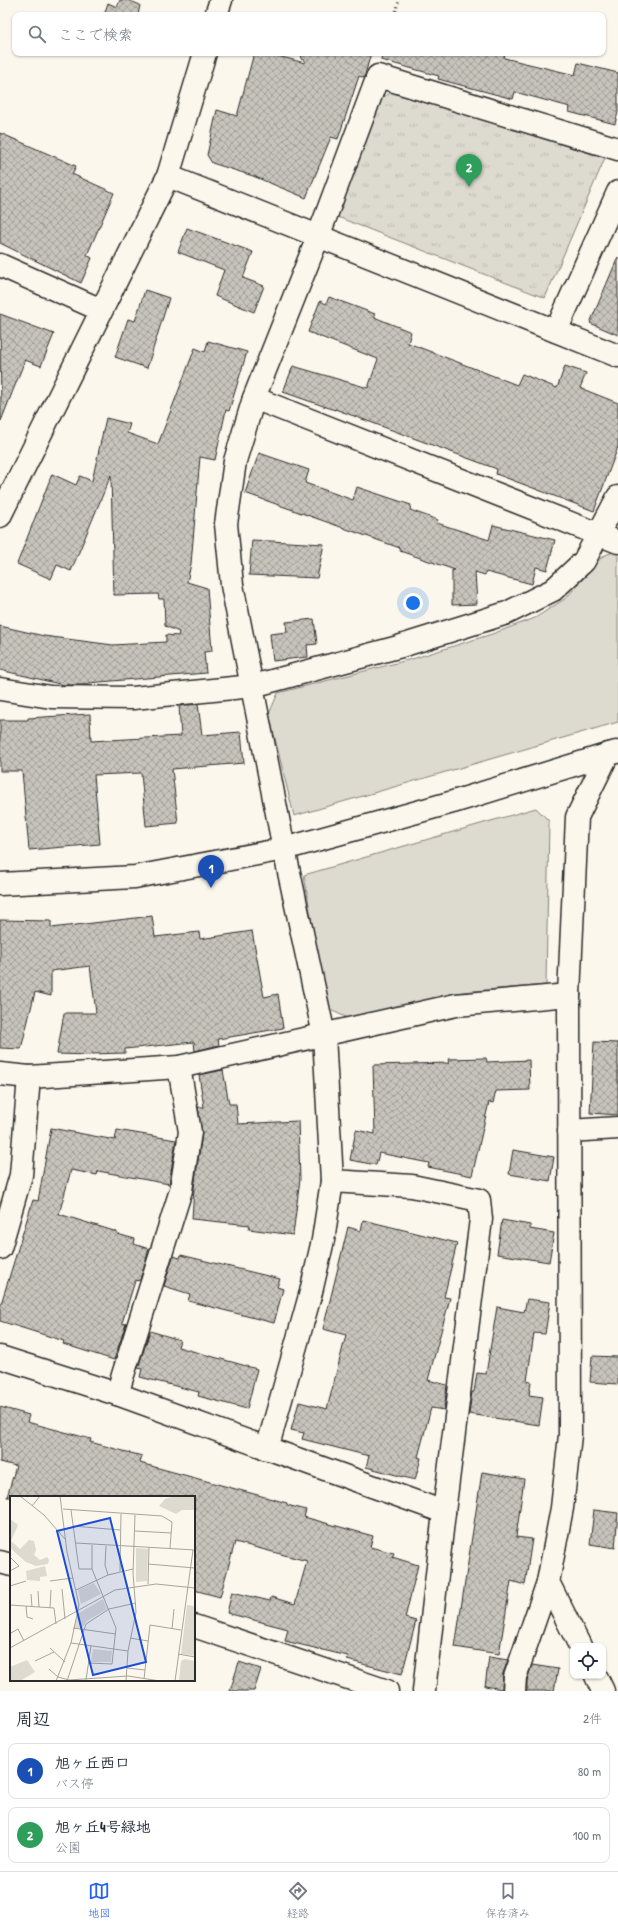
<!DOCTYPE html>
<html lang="ja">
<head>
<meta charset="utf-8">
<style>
	:root { --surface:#fff; --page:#f2f2f3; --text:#1f2937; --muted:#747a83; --line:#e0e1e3; --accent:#2563eb }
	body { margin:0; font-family:"Patrick Hand","Klee One",sans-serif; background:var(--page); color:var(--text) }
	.controls { position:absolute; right:12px; bottom:12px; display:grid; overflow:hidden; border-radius:8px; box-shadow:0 1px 3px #0004 }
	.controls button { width:36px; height:36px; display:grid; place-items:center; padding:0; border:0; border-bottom:1px solid var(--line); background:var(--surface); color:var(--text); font:20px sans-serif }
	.you { position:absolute; left:413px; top:603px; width:14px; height:14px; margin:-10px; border:3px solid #fff; border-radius:50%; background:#1a73e8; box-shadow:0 0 0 6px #1a73e833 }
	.badge { display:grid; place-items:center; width:26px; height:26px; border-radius:50%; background:var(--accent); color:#fff; font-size:13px; font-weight:700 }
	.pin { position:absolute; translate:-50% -33px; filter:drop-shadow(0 1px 2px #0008) }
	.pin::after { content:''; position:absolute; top:21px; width:14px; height:12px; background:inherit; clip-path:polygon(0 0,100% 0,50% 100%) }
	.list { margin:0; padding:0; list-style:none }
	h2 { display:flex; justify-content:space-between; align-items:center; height:52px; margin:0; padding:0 16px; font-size:17px }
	h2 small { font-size:13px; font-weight:400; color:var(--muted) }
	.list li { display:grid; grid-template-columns:26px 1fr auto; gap:12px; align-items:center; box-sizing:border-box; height:56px; margin:0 8px 8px; padding:0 8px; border:1px solid var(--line); border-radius:8px }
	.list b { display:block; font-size:15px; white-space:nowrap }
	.list p { margin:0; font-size:13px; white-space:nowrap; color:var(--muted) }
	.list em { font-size:13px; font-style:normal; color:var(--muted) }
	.icon { flex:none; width:22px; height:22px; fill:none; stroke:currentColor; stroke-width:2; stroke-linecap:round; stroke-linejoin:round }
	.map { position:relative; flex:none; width:618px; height:1691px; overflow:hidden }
	.search { position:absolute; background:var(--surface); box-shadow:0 1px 3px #0004; left:12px; right:12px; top:12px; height:44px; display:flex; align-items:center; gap:10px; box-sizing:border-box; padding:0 14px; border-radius:8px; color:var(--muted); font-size:15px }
	.sheet { height:180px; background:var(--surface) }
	nav { display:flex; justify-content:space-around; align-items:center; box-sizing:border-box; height:56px; border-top:1px solid var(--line); background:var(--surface); font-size:11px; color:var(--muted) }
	nav a { display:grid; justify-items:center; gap:2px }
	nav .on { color:var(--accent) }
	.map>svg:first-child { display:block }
	.grass { fill:#dddad0; stroke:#84827e }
	.park { fill:url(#park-tufts); stroke:#84827e }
	.building { fill:url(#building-cross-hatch); stroke:#2b2b2b }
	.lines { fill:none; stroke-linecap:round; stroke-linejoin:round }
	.minor-casing { stroke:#2b2b2b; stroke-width:25 }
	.tertiary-casing { stroke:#2b2b2b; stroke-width:25 }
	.path { stroke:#2b2b2b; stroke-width:2.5; stroke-dasharray:1 3; stroke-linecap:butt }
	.minor { stroke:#fbf7ec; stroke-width:22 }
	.tertiary { stroke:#fbf7ec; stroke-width:22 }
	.inset-road { fill:none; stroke:#a8a59f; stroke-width:1 }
	.view { fill:#1d4ed8; fill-opacity:0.15; stroke:#1d4ed8; stroke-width:2 }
	.inset-edge { fill:none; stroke:#2b2b2b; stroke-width:2 }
</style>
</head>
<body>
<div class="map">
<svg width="618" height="1691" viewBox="0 0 618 1691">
	<defs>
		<pattern id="park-tufts" width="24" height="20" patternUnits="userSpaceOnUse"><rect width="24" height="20" fill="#dddad0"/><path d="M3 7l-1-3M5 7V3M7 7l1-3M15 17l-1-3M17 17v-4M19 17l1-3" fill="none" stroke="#bebbb3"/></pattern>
		<pattern id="building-cross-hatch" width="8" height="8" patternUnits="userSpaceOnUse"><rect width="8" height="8" fill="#c7c4bc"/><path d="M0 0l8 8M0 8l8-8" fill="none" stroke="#a29f99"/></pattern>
	</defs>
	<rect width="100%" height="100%" fill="#fbf7ec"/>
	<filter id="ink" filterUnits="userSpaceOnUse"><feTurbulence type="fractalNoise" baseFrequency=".025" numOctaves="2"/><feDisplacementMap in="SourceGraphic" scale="8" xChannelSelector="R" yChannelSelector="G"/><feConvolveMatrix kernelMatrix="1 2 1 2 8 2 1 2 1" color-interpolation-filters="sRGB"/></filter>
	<g filter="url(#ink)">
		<!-- grass -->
		<g class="grass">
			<path d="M618 550V722L294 816 269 714 278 693 412 659 492 634 535 618 566 598 603 556Z"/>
			<path d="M536 808 549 821 546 985 461 992 348 1018 326 1008 304 875Z"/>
		</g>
		<!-- park -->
		<path class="park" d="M392 92 605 158 545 298 335 216 378 100Z"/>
		<!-- building -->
		<g class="building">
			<path d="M120 0H128L140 5 138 15H104L108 3 117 7Z"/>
			<path d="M254 53H266L305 63V60L301 59 302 53H371L364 78 359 76 338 139 331 137 306 198 253 176 212 163 207 155 217 110 237 116Z"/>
			<path d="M382 53H505L504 58 575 75 578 63 618 73V112L615 124 569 112 570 107 515 92 513 99 438 79 439 76 381 60Z"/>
			<path d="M0 133 76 166 72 174 114 193 87 255 92 258 81 283 0 243Z"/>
			<path d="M187 228 253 252 243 278 264 286 254 312 215 296 224 270 178 252Z"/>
			<path d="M618 257V335L590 323Z"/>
			<path d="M145 290 169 298 147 368 115 357 128 319 135 321Z"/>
			<path d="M329 297 375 314 374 317 411 332 408 343 517 385 522 374 557 388 565 366 586 373 580 388 618 403V447L594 511 496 474 497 469 335 409V410L283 392 293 366 368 388 378 359 308 332 320 301 326 304Z"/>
			<path d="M0 314 54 334 41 366 25 360 1 421Z"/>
			<path d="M208 341 247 352 229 411 226 410 215 460 200 457 191 564 187 582 207 588 212 651 204 652 206 673 88 683V685H64L0 670V626L44 636 113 645 166 642V635L178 636 179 632 165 626 164 599H159L158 594 114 595 111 475 71 571 57 565 51 579 17 564 52 474 76 485 80 476 92 481 106 418 130 424 127 433 158 444 195 348 205 352Z"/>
			<path d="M259 453 309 470 305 483 353 500 357 487 411 505 410 510 438 520 437 523 489 540 493 525 555 540 547 570 536 567 532 584 486 572 485 575 475 572 477 604 452 605V570H455L400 551V548L245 493Z"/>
			<path d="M252 540 324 544 317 578 249 575Z"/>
			<path d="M314 619 317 644 307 645 308 657 273 661 270 634 287 632 286 622Z"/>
			<path d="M198 704 202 735 241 732 244 763 172 769 178 823 146 826 141 773 94 775 100 844 29 850 22 771H0V720H28V718L90 714 91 741 181 736 179 706Z"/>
			<path d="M152 916 155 937 199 932 200 939 252 931 264 997 278 994 283 1028 218 1039 219 1045 195 1051 194 1042 125 1049V1053L90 1054V1055L57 1054 64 1013H96L90 966 51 971V996L35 992 21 1049 0 1048V920L51 921V928Z"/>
			<path d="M594 1042 618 1043V1115L590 1113Z"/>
			<path d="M486 1058 487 1062 529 1060 530 1090 496 1091 493 1103 489 1102 472 1176 428 1167 429 1163 379 1153 376 1165 350 1160 356 1130 375 1134 373 1065 449 1063 448 1059Z"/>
			<path d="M223 1070 229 1104H236L238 1124 298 1121 300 1179 293 1235 249 1229 250 1225 192 1219 194 1188 202 1134 198 1107H204L199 1075Z"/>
			<path d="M51 1128 115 1140 117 1130 176 1140 169 1184 98 1171 97 1175 71 1170 59 1214 117 1232V1234L135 1239 134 1244 149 1249 140 1280 135 1281 122 1323 126 1324 114 1360 63 1344 64 1341 0 1321V1307L33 1200 38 1201Z"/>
			<path d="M513 1150 554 1157 550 1181 509 1174Z"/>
			<path d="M363 1220 457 1243 444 1297 450 1298 428 1380 447 1385 444 1410 431 1408 418 1457 421 1458 415 1480 366 1467 369 1456 302 1439 304 1433 291 1430 299 1402 327 1409 346 1335 323 1329 348 1227 361 1231Z"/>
			<path d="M502 1220 530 1225V1229L554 1233 549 1262 497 1254Z"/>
			<path d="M181 1255 280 1279 277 1287 283 1289 274 1323 188 1301 190 1294 164 1286 173 1256 180 1258Z"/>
			<path d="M527 1299 550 1302 545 1334 534 1333 527 1381 531 1382 529 1395 543 1397 539 1425 469 1414 472 1392H474L477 1373 486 1374 497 1307 524 1312Z"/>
			<path d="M150 1331 180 1340 178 1347 257 1369 247 1409 198 1396 199 1392 140 1377 142 1369 138 1368Z"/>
			<path d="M592 1356 618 1357V1384L590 1382Z"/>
			<path d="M0 1407 29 1415 27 1422 91 1439 90 1442 142 1456 140 1463 287 1503V1505L306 1510 304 1517 373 1536 370 1547 394 1553 392 1557 418 1565 405 1618 416 1621 402 1674 347 1660 348 1656 285 1641 288 1629 227 1613 232 1592 270 1601 271 1597 295 1604 307 1561 235 1542 220 1597 194 1590V1497H7L16 1466 0 1462Z"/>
			<path d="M482 1472 524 1479 516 1537 532 1539 525 1585 511 1581 499 1654 455 1647Z"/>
			<path d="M594 1510 618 1513 615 1548 590 1544Z"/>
			<path d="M489 1657 508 1660 503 1673 502 1689 485 1686Z"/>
			<path d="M239 1662 261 1669 254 1691H230Z"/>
			<path d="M532 1665 558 1669 554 1691H527V1680Z"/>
		</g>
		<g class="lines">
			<!-- minor casing -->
			<g class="minor-casing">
				<g id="minor">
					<path d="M216 15 221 0"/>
					<path d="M168 176 618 356"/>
					<path d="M0 265 101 310"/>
					<path d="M556 331 618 192"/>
					<path d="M254 398 618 542"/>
					<path d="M0 516 168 176 205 53"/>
					<path d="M0 689 51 697 133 698 253 686 398 647 507 613 553 590 584 561 618 497"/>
					<path d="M0 1074 29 1077 179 1067 456 1005 569 995"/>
					<path d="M569 1131 618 1128"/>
					<path d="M332 1181 412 1186 479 1200 481 1219 444 1512 424 1691"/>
					<path d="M0 1248 21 1175 29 1077"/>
					<path d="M0 1357 117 1394 444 1512"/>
					<path d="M117 1394 181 1190 190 1132 179 1067"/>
					<path d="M267 1449 311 1292 323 1240 332 1181 324 1035 284 849 232 585 226 524 235 461 254 398 318 237 378 76 618 149"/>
					<path d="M0 1562 11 1565"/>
					<path d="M194 1626 387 1691"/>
					<path d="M514 1691 515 1677 548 1582"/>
				</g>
			</g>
			<!-- tertiary casing -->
			<g class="tertiary-casing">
				<g id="tertiary">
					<path d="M0 884 135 877 284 849 453 802 616 752"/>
					<path d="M580 1646 548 1582 562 1508 570 1435 569 995 577 817 608 754"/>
					<path d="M596 1676 603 1691"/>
				</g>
			</g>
			<!-- path -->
			<path class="path" d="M395 15 399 0"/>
			<!-- minor -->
			<use href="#minor" class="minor"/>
			<!-- tertiary -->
			<use href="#tertiary" class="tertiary"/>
		</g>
	</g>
	<!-- overview -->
	<g transform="translate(10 1496)">
		<rect width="185" height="185" fill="#fbf7ec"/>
		<path d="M35 70 37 80 30 81V85L17 84 16 75ZM84 87 91 98 71 108 68 94ZM93 103 97 113 77 125 71 133 64 132 67 118ZM175 163 185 165V185H169L171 165Z" fill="#dddad0"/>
		<path d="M164 0H185V14H172L166 18 149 10 155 3ZM0 23 8 29 1 45 10 53 19 44 24 45 26 54 24 59 30 64 37 61 39 64 38 68 26 70 16 66 0 52ZM17 164 25 176 10 185H0V171Z" fill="#dddad0"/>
		<path d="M126 52 138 53 137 85 126 86ZM177 109 185 110V160L171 158ZM83 153 102 155 101 166H81Z" fill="#dddad0"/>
		<path class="inset-road" d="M10 0 34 19 55 43M22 10 30 0M53 13 152 20 162 26 160 52M61 14 69 73H82M63 30 110 34M125 35 161 37M66 47 185 54M96 50 95 69 98 79M0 61 9 70 0 75M138 68 185 72M110 75 111 18M40 85 63 82M138 88 139 51M0 90 16 85M52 93 55 123M66 94 98 79 123 73M28 95 29 111M21 98 22 111M0 109 44 112 46 128M16 110 17 121 23 123M40 112 41 94M63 132 106 138M162 133 164 113M0 134 1 137 8 133 14 145M120 142 138 145M61 147 118 155M0 152 105 94 146 88 185 92M40 152 55 166M168 158 185 161M25 165 44 156M78 167 102 168 106 132 82 73V49M117 172 135 174M39 173 48 181 59 184 118 180 150 185M134 183 140 129 171 134M76 184 81 150M46 185 61 147 69 109 57 56 50 0M57 185 76 128 99 113 126 107M116 185 118 155 126 116 123 77 125 19M165 185 183 54"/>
		<path class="view" d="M100 22 136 166 83 179 47 35Z"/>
		<rect width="185" height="185" class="inset-edge"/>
	</g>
</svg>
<div class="controls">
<button><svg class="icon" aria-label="locate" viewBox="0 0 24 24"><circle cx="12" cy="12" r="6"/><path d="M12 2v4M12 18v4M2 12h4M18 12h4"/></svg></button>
</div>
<div class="you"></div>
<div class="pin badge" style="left:211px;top:888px;background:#1a4fb4">1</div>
<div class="pin badge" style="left:469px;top:187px;background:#2e9e5b">2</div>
<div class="search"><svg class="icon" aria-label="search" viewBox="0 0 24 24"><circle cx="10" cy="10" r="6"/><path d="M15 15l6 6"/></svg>ここで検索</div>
</div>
<section class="sheet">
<h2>周辺<small>2件</small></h2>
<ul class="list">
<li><span class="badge" style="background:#1a4fb4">1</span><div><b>旭ヶ丘西口</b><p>バス停</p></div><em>80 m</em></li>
<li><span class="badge" style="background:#2e9e5b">2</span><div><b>旭ヶ丘4号緑地</b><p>公園</p></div><em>100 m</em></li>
</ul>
</section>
<nav>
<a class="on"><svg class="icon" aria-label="map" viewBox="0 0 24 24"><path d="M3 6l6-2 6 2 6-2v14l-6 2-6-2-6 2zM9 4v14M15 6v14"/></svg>地図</a>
<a><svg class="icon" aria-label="directions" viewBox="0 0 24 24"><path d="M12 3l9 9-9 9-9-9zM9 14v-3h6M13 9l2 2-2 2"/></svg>経路</a>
<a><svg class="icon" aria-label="saved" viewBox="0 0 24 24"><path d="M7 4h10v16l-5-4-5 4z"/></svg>保存済み</a>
</nav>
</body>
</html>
